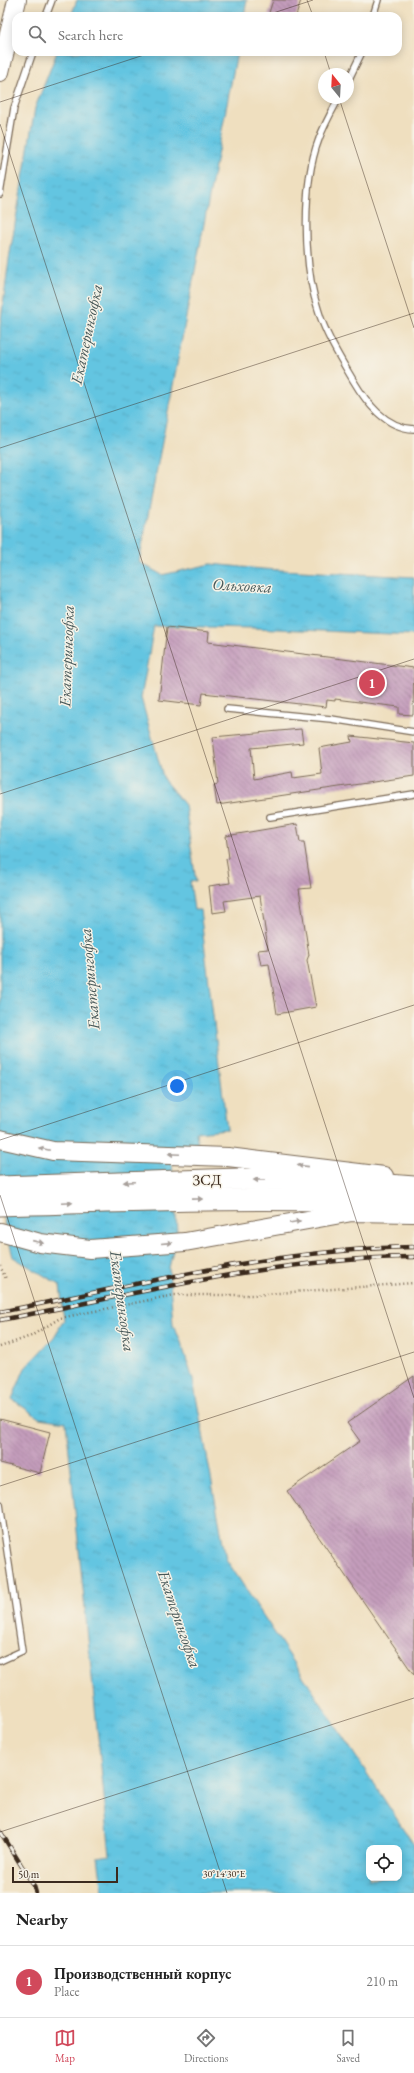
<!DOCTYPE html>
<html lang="en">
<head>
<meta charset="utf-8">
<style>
	:root { --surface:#fff; --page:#f2f2f2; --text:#222; --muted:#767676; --line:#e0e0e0; --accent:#d1495b }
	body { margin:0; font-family:"EB Garamond",serif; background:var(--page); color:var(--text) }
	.controls { position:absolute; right:12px; bottom:12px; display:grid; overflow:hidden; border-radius:8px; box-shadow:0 2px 10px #0003 }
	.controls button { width:36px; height:36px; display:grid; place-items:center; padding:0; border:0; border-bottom:1px solid var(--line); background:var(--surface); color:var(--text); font:20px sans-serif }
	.compass { position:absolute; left:318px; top:68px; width:36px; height:36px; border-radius:50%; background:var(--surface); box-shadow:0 2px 10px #0003; rotate:342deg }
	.scale { position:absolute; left:12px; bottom:10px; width:106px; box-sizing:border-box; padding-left:4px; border:2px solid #3b2a1e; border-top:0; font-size:11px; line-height:14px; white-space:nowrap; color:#3b2a1e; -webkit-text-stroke:3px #f7f3e8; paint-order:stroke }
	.you { position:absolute; left:177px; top:1086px; width:14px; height:14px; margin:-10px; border:3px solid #fff; border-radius:50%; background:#1a73e8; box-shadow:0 0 0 6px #1a73e833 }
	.badge { display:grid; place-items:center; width:26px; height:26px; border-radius:50%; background:var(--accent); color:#fff; font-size:13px; font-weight:700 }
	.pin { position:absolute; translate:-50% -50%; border:2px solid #fff; box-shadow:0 1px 4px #0006 }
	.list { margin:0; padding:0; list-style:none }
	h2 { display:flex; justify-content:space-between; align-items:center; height:52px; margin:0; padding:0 16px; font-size:17px }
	h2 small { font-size:13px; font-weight:400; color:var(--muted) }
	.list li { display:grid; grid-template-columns:26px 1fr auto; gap:12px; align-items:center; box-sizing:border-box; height:72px; padding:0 16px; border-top:1px solid var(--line) }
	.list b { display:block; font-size:15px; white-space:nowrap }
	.list p { margin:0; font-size:13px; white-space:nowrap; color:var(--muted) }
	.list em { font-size:13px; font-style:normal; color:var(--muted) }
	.icon { flex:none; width:22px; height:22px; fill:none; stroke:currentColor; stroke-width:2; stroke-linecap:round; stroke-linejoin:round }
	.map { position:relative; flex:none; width:414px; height:1893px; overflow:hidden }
	.search { position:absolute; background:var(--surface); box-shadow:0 2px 10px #0003; left:12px; right:12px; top:12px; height:44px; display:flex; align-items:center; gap:10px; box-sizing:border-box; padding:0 14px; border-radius:12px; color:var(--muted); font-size:15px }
	.sheet { height:124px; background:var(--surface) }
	nav { display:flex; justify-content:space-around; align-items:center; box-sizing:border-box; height:56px; border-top:1px solid var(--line); background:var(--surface); font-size:11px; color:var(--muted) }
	nav a { display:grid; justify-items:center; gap:2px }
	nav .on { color:var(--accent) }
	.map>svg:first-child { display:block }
	.water { fill:url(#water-ripples); stroke:#4f7880; fill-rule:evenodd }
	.building { fill:url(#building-back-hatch) }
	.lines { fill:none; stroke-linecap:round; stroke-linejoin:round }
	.lane-casing { stroke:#7a6956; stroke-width:8 }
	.primary-casing { stroke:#7a6956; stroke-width:20 }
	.highway-casing { stroke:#7a6956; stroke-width:23 }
	.path { stroke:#7a6956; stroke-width:2.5; stroke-dasharray:1 3; stroke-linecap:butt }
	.lane { stroke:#fff; stroke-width:5.5 }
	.primary { stroke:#fff; stroke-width:18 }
	.highway { stroke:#fff; stroke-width:21 }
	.rail-casing { stroke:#3b2a1e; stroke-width:4.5 }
	.rail { stroke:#f7f3e8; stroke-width:3; stroke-dasharray:9; stroke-linecap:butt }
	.oneway { fill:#a79f9a }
	.ticks { fill:none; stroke:#3b2a1e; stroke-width:1; stroke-opacity:0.45 }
	.labels { text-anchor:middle; stroke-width:3; stroke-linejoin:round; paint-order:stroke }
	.street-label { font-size:15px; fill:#3b2a1e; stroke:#f7f3e8 }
	.water-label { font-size:16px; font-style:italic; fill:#475858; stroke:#f7f3e8 }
	.ticks-label { font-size:10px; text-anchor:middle; fill:#3b2a1e; stroke:#f7f3e8; stroke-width:3; stroke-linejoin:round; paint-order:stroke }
</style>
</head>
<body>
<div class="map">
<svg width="414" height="1893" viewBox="0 0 414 1893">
	<defs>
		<pattern id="water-ripples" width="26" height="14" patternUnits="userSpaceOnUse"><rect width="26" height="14" fill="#63c5e1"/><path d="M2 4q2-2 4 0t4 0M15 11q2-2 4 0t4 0" fill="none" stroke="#57a9c1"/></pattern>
		<pattern id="building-back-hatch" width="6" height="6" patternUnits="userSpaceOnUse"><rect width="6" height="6" fill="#c49dbc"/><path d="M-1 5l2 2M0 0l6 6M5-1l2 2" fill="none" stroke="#a08098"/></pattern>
	</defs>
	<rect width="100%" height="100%" fill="#f7f3e8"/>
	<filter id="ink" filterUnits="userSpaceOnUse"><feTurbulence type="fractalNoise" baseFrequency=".025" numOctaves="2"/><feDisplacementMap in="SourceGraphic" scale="8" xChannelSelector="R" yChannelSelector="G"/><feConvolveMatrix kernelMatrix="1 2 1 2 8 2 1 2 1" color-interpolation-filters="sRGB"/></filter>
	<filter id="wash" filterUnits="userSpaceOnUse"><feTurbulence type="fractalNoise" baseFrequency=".012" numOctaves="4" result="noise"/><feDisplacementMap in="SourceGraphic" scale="16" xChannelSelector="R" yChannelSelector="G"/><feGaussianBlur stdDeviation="0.9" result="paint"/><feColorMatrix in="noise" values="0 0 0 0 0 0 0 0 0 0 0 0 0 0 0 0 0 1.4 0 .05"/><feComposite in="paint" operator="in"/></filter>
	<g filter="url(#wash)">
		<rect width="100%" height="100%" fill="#efdfbf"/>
		<!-- water -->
		<g class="water">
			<path d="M77 0H247L244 16H71Z"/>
			<path d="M57 52H237L139 562 162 575 211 564 262 569 414 577V635L254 628 154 626 141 698 164 780 185 805 196 882 190 881 194 910H200L227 1129 196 1132 198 1150 172 1161 177 1232 169 1268 173 1325 180 1339 193 1380 226 1559 414 1845V1893H103L98 1857 110 1855 66 1422 39 1418 12 1399 25 1368 54 1337 61 1325 64 1320 60 1285 13 1257 0 1205V327L9 259 35 108ZM369 1848H399V1878H369Z"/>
		</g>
		<g id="blocks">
			<!-- building -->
			<g class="building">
				<path d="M273 0H301L296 16H268Z"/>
				<path d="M167 627 209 632 208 642 414 668 413 715 399 714V707L335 699V701L327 700 326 707 203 693 201 705 159 700Z"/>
				<path d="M301 729 303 743 251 748 254 779 292 772 293 778 322 774 319 748 352 742 351 736 414 743V776L217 805 214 785 218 784 213 737Z"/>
				<path d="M297 824 300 842H304L311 888 299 889 309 955 307 960 316 1007 277 1014 269 964 261 965 258 950 268 949 260 896 224 901 226 911 212 913 209 886 230 883 226 859 229 858 226 836Z"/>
				<path d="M414 1376V1675L287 1491 360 1441 347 1423Z"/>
				<path d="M0 1419 50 1432 40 1473 0 1463Z"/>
			</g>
		</g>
	</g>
	<g filter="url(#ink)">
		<use href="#blocks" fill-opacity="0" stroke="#7a6956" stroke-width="1"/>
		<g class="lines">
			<!-- lane casing -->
			<g class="lane-casing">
				<g id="lane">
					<path d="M46 16 52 0"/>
					<path d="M373 16 378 0"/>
					<path d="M348 81 362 52"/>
					<path d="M339 98C332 111 324 125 319 139 302 183 303 265 318 309 325 334 340 358 353 380 366 402 385 428 414 429"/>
					<path d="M0 194 14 108 33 52"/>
					<path d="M227 709 331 719 414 732"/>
					<path d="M270 817 414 794"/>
					<path d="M0 1504 22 1651 0 1661"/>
				</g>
			</g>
			<!-- primary casing -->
			<g class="primary-casing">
				<g id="primary">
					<path d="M0 72 17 0"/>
					<path d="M0 1139 53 1151 228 1157 384 1176"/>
					<path d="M0 1232 40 1243 90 1249 185 1242 352 1212 414 1213"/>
				</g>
			</g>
			<!-- highway casing -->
			<g class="highway-casing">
				<g id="highway">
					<path d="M0 1187 239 1179 323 1180 414 1187"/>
					<path d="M0 1205C138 1201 276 1196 414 1203"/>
				</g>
			</g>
			<!-- path -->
			<g class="path">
				<path d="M0 1266 6 1279"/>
				<path d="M0 1347 31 1336 60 1318 174 1295H252L414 1283"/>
			</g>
			<!-- lane -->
			<use href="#lane" class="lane"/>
			<!-- primary -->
			<use href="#primary" class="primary"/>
			<!-- highway -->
			<use href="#highway" class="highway"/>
			<!-- rail casing -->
			<g class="rail-casing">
				<g id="rail">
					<path d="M0 1312C137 1285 274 1249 414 1247"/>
					<path d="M0 1320C137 1294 274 1258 414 1257"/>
					<path d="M0 1831 34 1886 36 1893"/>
				</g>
			</g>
			<!-- rail -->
			<use href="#rail" class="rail"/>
		</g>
		<!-- one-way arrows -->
		<defs><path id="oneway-solid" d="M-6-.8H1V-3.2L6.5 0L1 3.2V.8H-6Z"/></defs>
		<g class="oneway">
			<use href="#oneway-solid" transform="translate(44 1149) rotate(-168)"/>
			<use href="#oneway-solid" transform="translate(174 1154) rotate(-178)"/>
			<use href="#oneway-solid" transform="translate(303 1166) rotate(-174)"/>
			<use href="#oneway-solid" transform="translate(259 1180) rotate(-180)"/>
			<use href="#oneway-solid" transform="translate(129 1182) rotate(178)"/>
			<use href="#oneway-solid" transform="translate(197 1199) rotate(-1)"/>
			<use href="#oneway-solid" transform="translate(67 1203) rotate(-2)"/>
			<use href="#oneway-solid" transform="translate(295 1222) rotate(-10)"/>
			<use href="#oneway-solid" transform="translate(38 1242) rotate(13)"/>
			<use href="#oneway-solid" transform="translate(167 1243) rotate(-5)"/>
		</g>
	</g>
	<!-- ticks -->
	<path class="ticks" d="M307 0 313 16M264 16 313 0M324 52 331 74M339 98 414 328M0 102 153 52M0 124 414 1398M0 448 414 313M0 794 414 659M0 1140 414 1005M0 1195 227 1893M0 1486 414 1352M0 1832 414 1698"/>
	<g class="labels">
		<!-- street labels -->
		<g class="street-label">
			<text transform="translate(207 1180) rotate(-1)" y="5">ЗСД</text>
		</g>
		<!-- water labels -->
		<g class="water-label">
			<text transform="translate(86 334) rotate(-78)" y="6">Екатерингофка</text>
			<text transform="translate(242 585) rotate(3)" y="6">Ольховка</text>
			<text transform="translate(66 656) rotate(-88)" y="6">Екатерингофка</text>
			<text transform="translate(89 979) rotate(-95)" y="6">Екатерингофка</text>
			<text transform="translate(123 1301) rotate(82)" y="6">Екатерингофка</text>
			<text transform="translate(180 1619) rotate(71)" y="6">Екатерингофка</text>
		</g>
	</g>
	<g class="ticks-label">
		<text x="224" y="1877">30°14'30"E</text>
	</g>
</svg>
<div class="controls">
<button><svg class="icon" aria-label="locate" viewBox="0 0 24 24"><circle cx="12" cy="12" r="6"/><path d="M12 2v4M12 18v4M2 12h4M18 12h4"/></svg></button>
</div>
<svg class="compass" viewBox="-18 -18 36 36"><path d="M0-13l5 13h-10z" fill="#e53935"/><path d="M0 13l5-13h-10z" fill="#767676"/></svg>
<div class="scale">50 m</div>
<div class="you"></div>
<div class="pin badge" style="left:372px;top:683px">1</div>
<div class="search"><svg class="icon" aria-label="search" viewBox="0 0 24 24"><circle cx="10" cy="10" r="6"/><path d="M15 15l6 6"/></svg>Search here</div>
</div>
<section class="sheet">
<h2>Nearby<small></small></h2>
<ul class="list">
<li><span class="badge">1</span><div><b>Производственный корпус</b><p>Place</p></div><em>210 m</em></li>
</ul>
</section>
<nav>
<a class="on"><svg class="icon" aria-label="map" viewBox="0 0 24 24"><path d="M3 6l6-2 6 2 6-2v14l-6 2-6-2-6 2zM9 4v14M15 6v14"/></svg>Map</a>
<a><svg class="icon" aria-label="directions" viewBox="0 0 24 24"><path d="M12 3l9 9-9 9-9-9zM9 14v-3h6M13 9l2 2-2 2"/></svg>Directions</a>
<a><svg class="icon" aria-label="saved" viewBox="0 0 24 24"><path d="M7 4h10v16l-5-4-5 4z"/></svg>Saved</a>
</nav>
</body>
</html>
